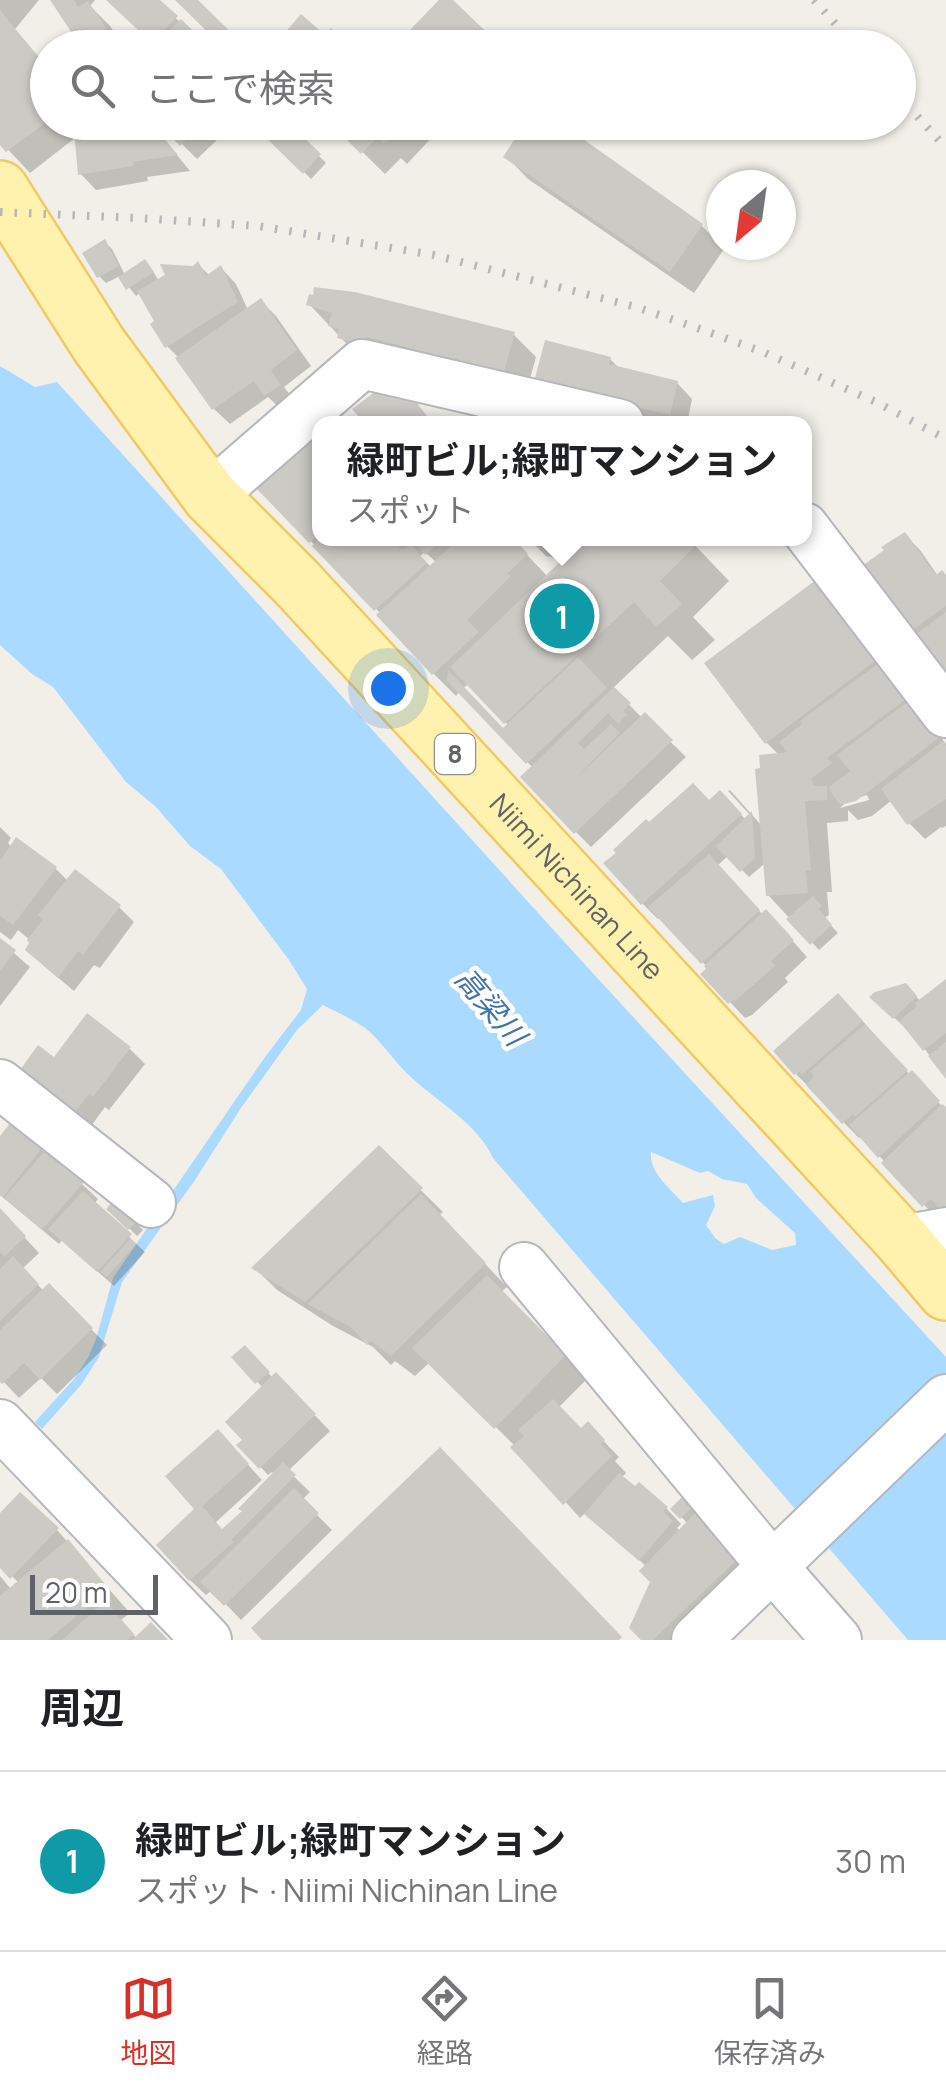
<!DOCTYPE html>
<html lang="ja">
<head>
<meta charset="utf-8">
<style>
	:root { --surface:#fff; --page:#f6f6f6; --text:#202124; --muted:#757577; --line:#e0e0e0; --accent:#d93025 }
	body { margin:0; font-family:Manrope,"Noto Sans JP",sans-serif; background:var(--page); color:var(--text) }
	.compass { position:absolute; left:706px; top:170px; width:90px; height:90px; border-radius:50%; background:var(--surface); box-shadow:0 2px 8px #0004; rotate:209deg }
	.scale { position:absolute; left:30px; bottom:25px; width:128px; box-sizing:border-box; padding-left:10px; border:5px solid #5f6368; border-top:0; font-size:28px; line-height:35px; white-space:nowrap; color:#5f6368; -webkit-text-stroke:8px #fff; paint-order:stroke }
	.you { position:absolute; left:388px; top:688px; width:35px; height:35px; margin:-25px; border:8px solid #fff; border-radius:50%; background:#1a73e8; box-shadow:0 0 0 15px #1a73e833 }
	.badge { display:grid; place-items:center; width:65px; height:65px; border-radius:50%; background:var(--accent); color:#fff; font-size:32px; font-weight:700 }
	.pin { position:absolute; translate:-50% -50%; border:5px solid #fff; box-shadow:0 2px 10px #0006 }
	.popup { position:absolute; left:312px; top:416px; width:500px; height:130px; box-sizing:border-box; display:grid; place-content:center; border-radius:20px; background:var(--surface); filter:drop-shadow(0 2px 8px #0005); font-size:32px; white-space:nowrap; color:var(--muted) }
	.popup b { font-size:38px; color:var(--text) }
	.popup::after { content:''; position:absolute; left:50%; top:100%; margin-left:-20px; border:20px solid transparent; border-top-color:var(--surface) }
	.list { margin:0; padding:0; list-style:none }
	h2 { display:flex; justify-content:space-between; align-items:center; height:130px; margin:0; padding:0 40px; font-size:42px }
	h2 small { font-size:32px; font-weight:400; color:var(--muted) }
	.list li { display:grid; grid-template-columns:65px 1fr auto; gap:30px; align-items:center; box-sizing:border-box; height:180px; padding:0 40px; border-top:2px solid var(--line) }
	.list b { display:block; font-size:38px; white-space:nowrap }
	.list p { margin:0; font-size:32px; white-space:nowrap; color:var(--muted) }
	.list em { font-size:32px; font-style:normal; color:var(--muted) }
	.icon { flex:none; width:55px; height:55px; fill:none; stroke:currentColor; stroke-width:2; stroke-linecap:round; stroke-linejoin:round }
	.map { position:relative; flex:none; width:946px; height:1640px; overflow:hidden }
	.search { position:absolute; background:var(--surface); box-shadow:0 2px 8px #0004; left:30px; right:30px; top:30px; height:110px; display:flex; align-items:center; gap:25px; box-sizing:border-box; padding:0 35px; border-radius:55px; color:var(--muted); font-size:38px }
	.sheet { height:310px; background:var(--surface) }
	nav { display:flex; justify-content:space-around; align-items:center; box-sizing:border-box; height:140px; border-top:2px solid var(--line); background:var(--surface); font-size:28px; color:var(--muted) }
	nav a { display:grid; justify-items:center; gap:5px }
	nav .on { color:var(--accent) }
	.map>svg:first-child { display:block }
	.water { fill:#aadaff; fill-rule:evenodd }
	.shadow { fill:#0003; fill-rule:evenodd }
	.building { fill:#cccac5 }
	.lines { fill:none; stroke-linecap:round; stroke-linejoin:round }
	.minor-casing { stroke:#b5b8bc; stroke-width:52 }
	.major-casing { stroke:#f2c960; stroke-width:60 }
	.minor { stroke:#fff; stroke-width:48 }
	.major { stroke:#fff2af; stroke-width:55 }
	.rail { stroke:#b6b7b8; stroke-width:8; stroke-dasharray:2.5 12; stroke-linecap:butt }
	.labels { text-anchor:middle; stroke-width:9; stroke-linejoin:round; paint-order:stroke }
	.shield { fill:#fff; stroke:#8f9295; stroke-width:2.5 }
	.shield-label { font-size:25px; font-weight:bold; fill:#5f6368 }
	.street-label { font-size:28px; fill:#5f6368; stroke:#fff }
	.water-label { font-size:30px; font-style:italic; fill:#4174aa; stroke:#fff }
</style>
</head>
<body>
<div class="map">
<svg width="946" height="1640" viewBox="0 0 946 1640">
	<rect width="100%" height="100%" fill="#f1efe8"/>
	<!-- water -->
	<path class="water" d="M0 366 35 387 57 382 589 969 946 1357V1640H908L493 1158C478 1124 439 1103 412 1078 396 1064 385 1046 370 1032 357 1021 338 1013 323 1005L297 1030 241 1108 193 1183 122 1282 99 1357 81 1385 42 1429 35 1422 74 1379 88 1358 96 1339 113 1278 265 1057 301 1010 307 989 289 960 221 869 190 846 156 807 126 782 53 687 32 674 0 645ZM651 1152 700 1173 708 1171 722 1179 747 1184 756 1198 795 1233 796 1245 772 1250 740 1237 724 1244 716 1239 706 1225 715 1206 713 1195 683 1203C671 1189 649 1173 651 1152Z"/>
	<!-- shadow -->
	<g class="shadow">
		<path d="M0 0H39L15 29 48 68V122H63L75 138 30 173 0 141Z"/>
		<path d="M52 0H95L90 6 110 26 125 48H84Z"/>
		<path d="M108 0H156L181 23 157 46Z"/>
		<path d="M160 122H236L197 159Z"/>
		<path d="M251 122H285L326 163 311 179 260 128 258 129Z"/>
		<path d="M332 122H426L436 133 407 164 401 158 385 174Z"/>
		<path d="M512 122H555L702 226 724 249 694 293 528 179 506 156 522 132Z"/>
		<path d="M164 139 190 171 147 177 148 181 96 190 81 174Z"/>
		<path d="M105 242 112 249 125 275 152 270 159 281 194 268 198 264 210 276 221 268 236 284 248 310 261 301 276 316 311 366 284 387 295 401 282 410 268 397 230 424 214 409 179 358 167 346 157 321 141 292 136 296 120 276 106 283 99 276Z"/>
		<path d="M309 304 513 334 536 357 526 393 362 360Z"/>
		<path d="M610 359 621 370 677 383 692 399 687 424H664L553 397Z"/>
		<path d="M320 436V538H511L548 577 580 547 568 545 564 560 546 556 528 538H688L729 581 693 617 715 640 692 660 668 636 613 688 642 718 644 716 686 757 591 847 576 832 533 768 460 691 456 696 433 673 381 614 258 486ZM425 552 437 563 432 568 420 556ZM469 684 509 726 503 731 463 688Z"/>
		<path d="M905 535 920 550 938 576 946 577V680L910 632Z"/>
		<path d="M820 580 946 744V826L942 828 941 827 925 839 909 823 892 800 872 816 858 820 848 810V821L827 823 832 892H827L829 915 824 918 838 933 819 950 768 895 765 863 749 877 728 856 717 866 763 915 781 928 807 957 785 978 788 982 752 1015 745 1018 704 974 709 969 661 917 658 919 643 904 607 863 649 826 710 803 720 793 746 820 751 816 728 791 730 790 762 826 780 756 766 742ZM867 795 869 800 840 808 847 801Z"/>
		<path d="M0 827 11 838 8 843 12 847 56 869 68 881 119 907 134 922 100 968 94 965 74 991 43 965 30 940 18 930 11 940 0 932Z"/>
		<path d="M0 941 30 967 0 1006Z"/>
		<path d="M946 982V1075L903 1023 902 1025 873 997 913 993 921 1002Z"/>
		<path d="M854 1011 910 1075 946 1110 939 1221 861 1136 859 1138 796 1074Z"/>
		<path d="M130 1049 145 1064 109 1110 105 1107 89 1129 36 1089 55 1061Z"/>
		<path d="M12 1125 82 1184 98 1199 94 1204 145 1252 114 1286 62 1240 59 1244 0 1195V1140Z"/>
		<path d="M379 1149 443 1212 439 1215 507 1287 501 1292 587 1379 558 1408 581 1431 587 1424 619 1457 615 1461 626 1473 621 1478 666 1508 681 1524 677 1528 681 1532 688 1524 674 1509 688 1495 756 1571 685 1640H644L653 1581 647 1567 586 1512 580 1518 515 1446 430 1362 415 1376 395 1361 391 1365 373 1347 333 1326 277 1290 255 1268Z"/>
		<path d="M110 1209 136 1223 143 1230 137 1236Z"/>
		<path d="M0 1211 39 1253 22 1269 44 1291 49 1287 107 1345 57 1394 41 1378 19 1398 0 1378Z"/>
		<path d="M245 1348 273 1378 276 1375 330 1431 288 1471 310 1492 302 1500 332 1530 241 1620 212 1590 206 1595 190 1580 198 1509 233 1448 262 1480 215 1523 223 1532 245 1512 275 1475 272 1472 268 1475 240 1445 245 1440 263 1388 235 1357Z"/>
		<path d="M0 1516 57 1530 130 1613 121 1620 137 1639 166 1640H0V1576L11 1589 19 1583 0 1564Z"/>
	</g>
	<!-- building -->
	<g class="building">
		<path d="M50 0H74L78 7 88 1 120 48H82Z"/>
		<path d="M106 0H160L178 16 152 43Z"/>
		<path d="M175 0H198L247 48H224Z"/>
		<path d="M439 0H453L500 45 511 36 523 48H425L408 32Z"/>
		<path d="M0 10 42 62 38 65 48 77V89L40 95 48 105V121L6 152 0 145Z"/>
		<path d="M301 14 325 35 331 28 351 48H272Z"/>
		<path d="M181 19 203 41 205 40 212 48H152Z"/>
		<path d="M121 122H150L178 155 133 162 134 166 78 175 74 131Z"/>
		<path d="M157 122H204L180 146Z"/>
		<path d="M258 122H288L321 154 303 174 254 126Z"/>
		<path d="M329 122H403L384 143 377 138 361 154Z"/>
		<path d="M513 122H559L703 224 670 272 503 157 522 128Z"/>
		<path d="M105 239 119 266 97 278 82 253Z"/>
		<path d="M145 259 154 272 126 290 118 277Z"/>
		<path d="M198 261 206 276 221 265 238 302 165 348 150 324 154 321 137 291 165 275 160 264 193 266Z"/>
		<path d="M314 287 355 292 515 332 504 372 366 337 364 345 337 338 339 329 328 326 332 313 306 305 309 294 313 295Z"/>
		<path d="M261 298 297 350 271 370 281 385 264 396 254 381 212 410 175 358Z"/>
		<path d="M545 340 611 357 609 364 678 381 670 415 534 382Z"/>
		<path d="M384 385 407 390 433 424H365L352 409Z"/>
		<path d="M315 428 320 433V534L309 543 254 486Z"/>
		<path d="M905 532 936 575 942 570 946 575V606L908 633 861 567 884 550 881 547Z"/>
		<path d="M320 538H390L402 550 410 543 427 563 374 611 312 546Z"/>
		<path d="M412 538H445L425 555Z"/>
		<path d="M460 538H513L528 554 507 574 511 576 467 620 479 632 432 675 376 615Z"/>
		<path d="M585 538H690L696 545 660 581 682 604 656 627 634 602 504 724 450 667Z"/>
		<path d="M820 577 880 657 765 744 704 663Z"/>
		<path d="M946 612V676L911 638Z"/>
		<path d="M578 657 607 688 526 764 447 681 448 670 503 728Z"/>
		<path d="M883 660 909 697 827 758 832 763 812 778 813 786H827V800L805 801 811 870 806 871 808 893 766 896 755 769 760 768 759 755 787 752 779 742 802 724 800 721Z"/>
		<path d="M614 687 631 703 623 711 628 714 618 724 608 713 578 743 584 749 611 724 620 733 574 780 645 712 673 740 574 834 520 777Z"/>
		<path d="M911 699 940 737 856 801 840 805 828 788 850 771 837 755Z"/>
		<path d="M943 741 946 745V799L907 825 881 789Z"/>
		<path d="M693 783 709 800 720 790 742 814 641 905 603 863 616 853 613 850 646 819 649 822Z"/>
		<path d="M752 811 755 858 740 872 716 846Z"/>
		<path d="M16 837 57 867 13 925 0 916V861Z"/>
		<path d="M709 854 760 910 701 964 648 907Z"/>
		<path d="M75 869 121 905 83 955 78 951 58 978 25 950 29 943 27 940 43 919 38 915Z"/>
		<path d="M813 896 822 906 819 909 832 925 810 945 786 919Z"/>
		<path d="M766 909 794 940 771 961 775 966 735 1001 734 999 728 1004 700 974 706 969 704 966Z"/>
		<path d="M0 938 16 950 0 971Z"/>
		<path d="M946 979V1033L923 1051 899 1021 917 1006 915 1003Z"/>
		<path d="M906 983 917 996 893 1019 869 997 875 992Z"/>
		<path d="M838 993 863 1021 802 1075 799 1071 794 1075 773 1051Z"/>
		<path d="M87 1013 131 1047 93 1097 89 1094 72 1116 17 1074 38 1045 54 1057Z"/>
		<path d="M865 1024 908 1070 855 1117 853 1114 842 1124 806 1085 814 1076 810 1071Z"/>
		<path d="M946 1042V1079L928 1056Z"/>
		<path d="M912 1070 940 1101 878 1158 849 1125Z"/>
		<path d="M942 1104 946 1107V1210L942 1212 931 1199 922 1207 881 1163Z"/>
		<path d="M11 1122 42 1148 3 1197 0 1195V1136Z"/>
		<path d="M379 1145 423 1188 305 1302 251 1268Z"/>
		<path d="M45 1151 84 1182 42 1230 4 1198Z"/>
		<path d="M83 1191 132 1234 97 1272 48 1229Z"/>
		<path d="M421 1194 486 1263 391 1356 371 1341 367 1345 352 1328 308 1304Z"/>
		<path d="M114 1200 138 1221 128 1230 106 1209Z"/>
		<path d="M0 1208 26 1236 4 1257 0 1252Z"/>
		<path d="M130 1239 136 1244 107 1277 100 1272Z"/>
		<path d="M13 1256 39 1284 0 1321V1269Z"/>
		<path d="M487 1275 566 1355 494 1429 412 1348Z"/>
		<path d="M49 1283 93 1328 40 1380 24 1363 2 1384 0 1382V1330Z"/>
		<path d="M245 1345 270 1372 255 1384 231 1357Z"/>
		<path d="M276 1372 316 1414 259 1469 236 1445 242 1440 225 1422Z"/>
		<path d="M553 1399 581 1428 588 1421 605 1440 601 1444 612 1456 563 1505 510 1447 524 1436 518 1430Z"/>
		<path d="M218 1429 249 1464 202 1506 222 1529 242 1511 238 1509 283 1462 296 1475 231 1540 234 1542 189 1581 156 1545 194 1509 165 1476Z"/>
		<path d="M440 1447 622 1637 619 1640H262L251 1628Z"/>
		<path d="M619 1473 635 1486 639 1482 668 1507 663 1511 673 1521 639 1561 584 1514Z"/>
		<path d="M294 1488 319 1513 224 1606 200 1582Z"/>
		<path d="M688 1491 698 1502 680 1519 670 1509Z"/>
		<path d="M20 1492 59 1528 10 1579 0 1568V1513Z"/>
		<path d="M700 1508 743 1554 653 1640H641L629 1628 650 1582 639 1571Z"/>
		<path d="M68 1539 109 1589 48 1640H0V1596Z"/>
		<path d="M105 1601 134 1634 127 1640H62Z"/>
		<path d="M151 1622 168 1640H132Z"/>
	</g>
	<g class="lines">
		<!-- minor casing -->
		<g class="minor-casing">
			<g id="minor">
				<path d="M210 496 362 364 620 424"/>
				<path d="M804 527 946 713"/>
				<path d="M0 1084 151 1203"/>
				<path d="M902 1240 946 1232"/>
				<path d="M524 1267 772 1566 837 1640"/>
				<path d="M0 1424 207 1640"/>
				<path d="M696 1640 946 1399"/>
			</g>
		</g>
		<!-- major casing -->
		<g class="major-casing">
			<g id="major">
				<path id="s1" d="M0 189 99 345 210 496 296 582 902 1240 946 1292"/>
			</g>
		</g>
		<!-- minor -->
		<use href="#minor" class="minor"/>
		<!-- major -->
		<use href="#major" class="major"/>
		<!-- rail -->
		<g class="rail">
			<path d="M814 0 857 48"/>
			<path d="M898 95 946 148"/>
			<path d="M0 212 138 218 258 226 434 255 636 307 700 329 763 352 876 402 946 439"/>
		</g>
	</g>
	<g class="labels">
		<!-- shield labels -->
		<rect class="shield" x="435" y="734" width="40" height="40" rx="8"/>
		<g class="shield-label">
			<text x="455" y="763">8</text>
		</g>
		<!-- street labels -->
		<g class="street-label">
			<text dy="10" stroke="none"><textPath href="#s1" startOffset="908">Niimi Nichinan Line</textPath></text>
		</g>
		<!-- water labels -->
		<g class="water-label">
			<text transform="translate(490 1007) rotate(50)" y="10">高梁川</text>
		</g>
	</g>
</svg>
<svg class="compass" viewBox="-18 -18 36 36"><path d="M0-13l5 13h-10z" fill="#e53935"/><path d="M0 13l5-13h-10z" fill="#757577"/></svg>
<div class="scale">20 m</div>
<div class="you"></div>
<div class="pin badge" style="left:562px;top:616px;background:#0f9aa8">1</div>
<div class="popup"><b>緑町ビル;緑町マンション</b>スポット</div>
<div class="search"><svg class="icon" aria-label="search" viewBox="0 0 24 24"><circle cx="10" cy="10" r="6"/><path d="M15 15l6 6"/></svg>ここで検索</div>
</div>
<section class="sheet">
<h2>周辺<small></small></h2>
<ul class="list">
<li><span class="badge" style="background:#0f9aa8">1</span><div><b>緑町ビル;緑町マンション</b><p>スポット · Niimi Nichinan Line</p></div><em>30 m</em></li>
</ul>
</section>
<nav>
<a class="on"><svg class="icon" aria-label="map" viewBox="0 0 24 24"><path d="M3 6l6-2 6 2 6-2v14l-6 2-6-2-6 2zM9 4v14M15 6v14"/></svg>地図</a>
<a><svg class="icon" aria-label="directions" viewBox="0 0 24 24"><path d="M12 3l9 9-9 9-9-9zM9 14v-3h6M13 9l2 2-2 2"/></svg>経路</a>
<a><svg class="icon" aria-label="saved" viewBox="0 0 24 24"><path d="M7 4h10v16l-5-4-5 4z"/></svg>保存済み</a>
</nav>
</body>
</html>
